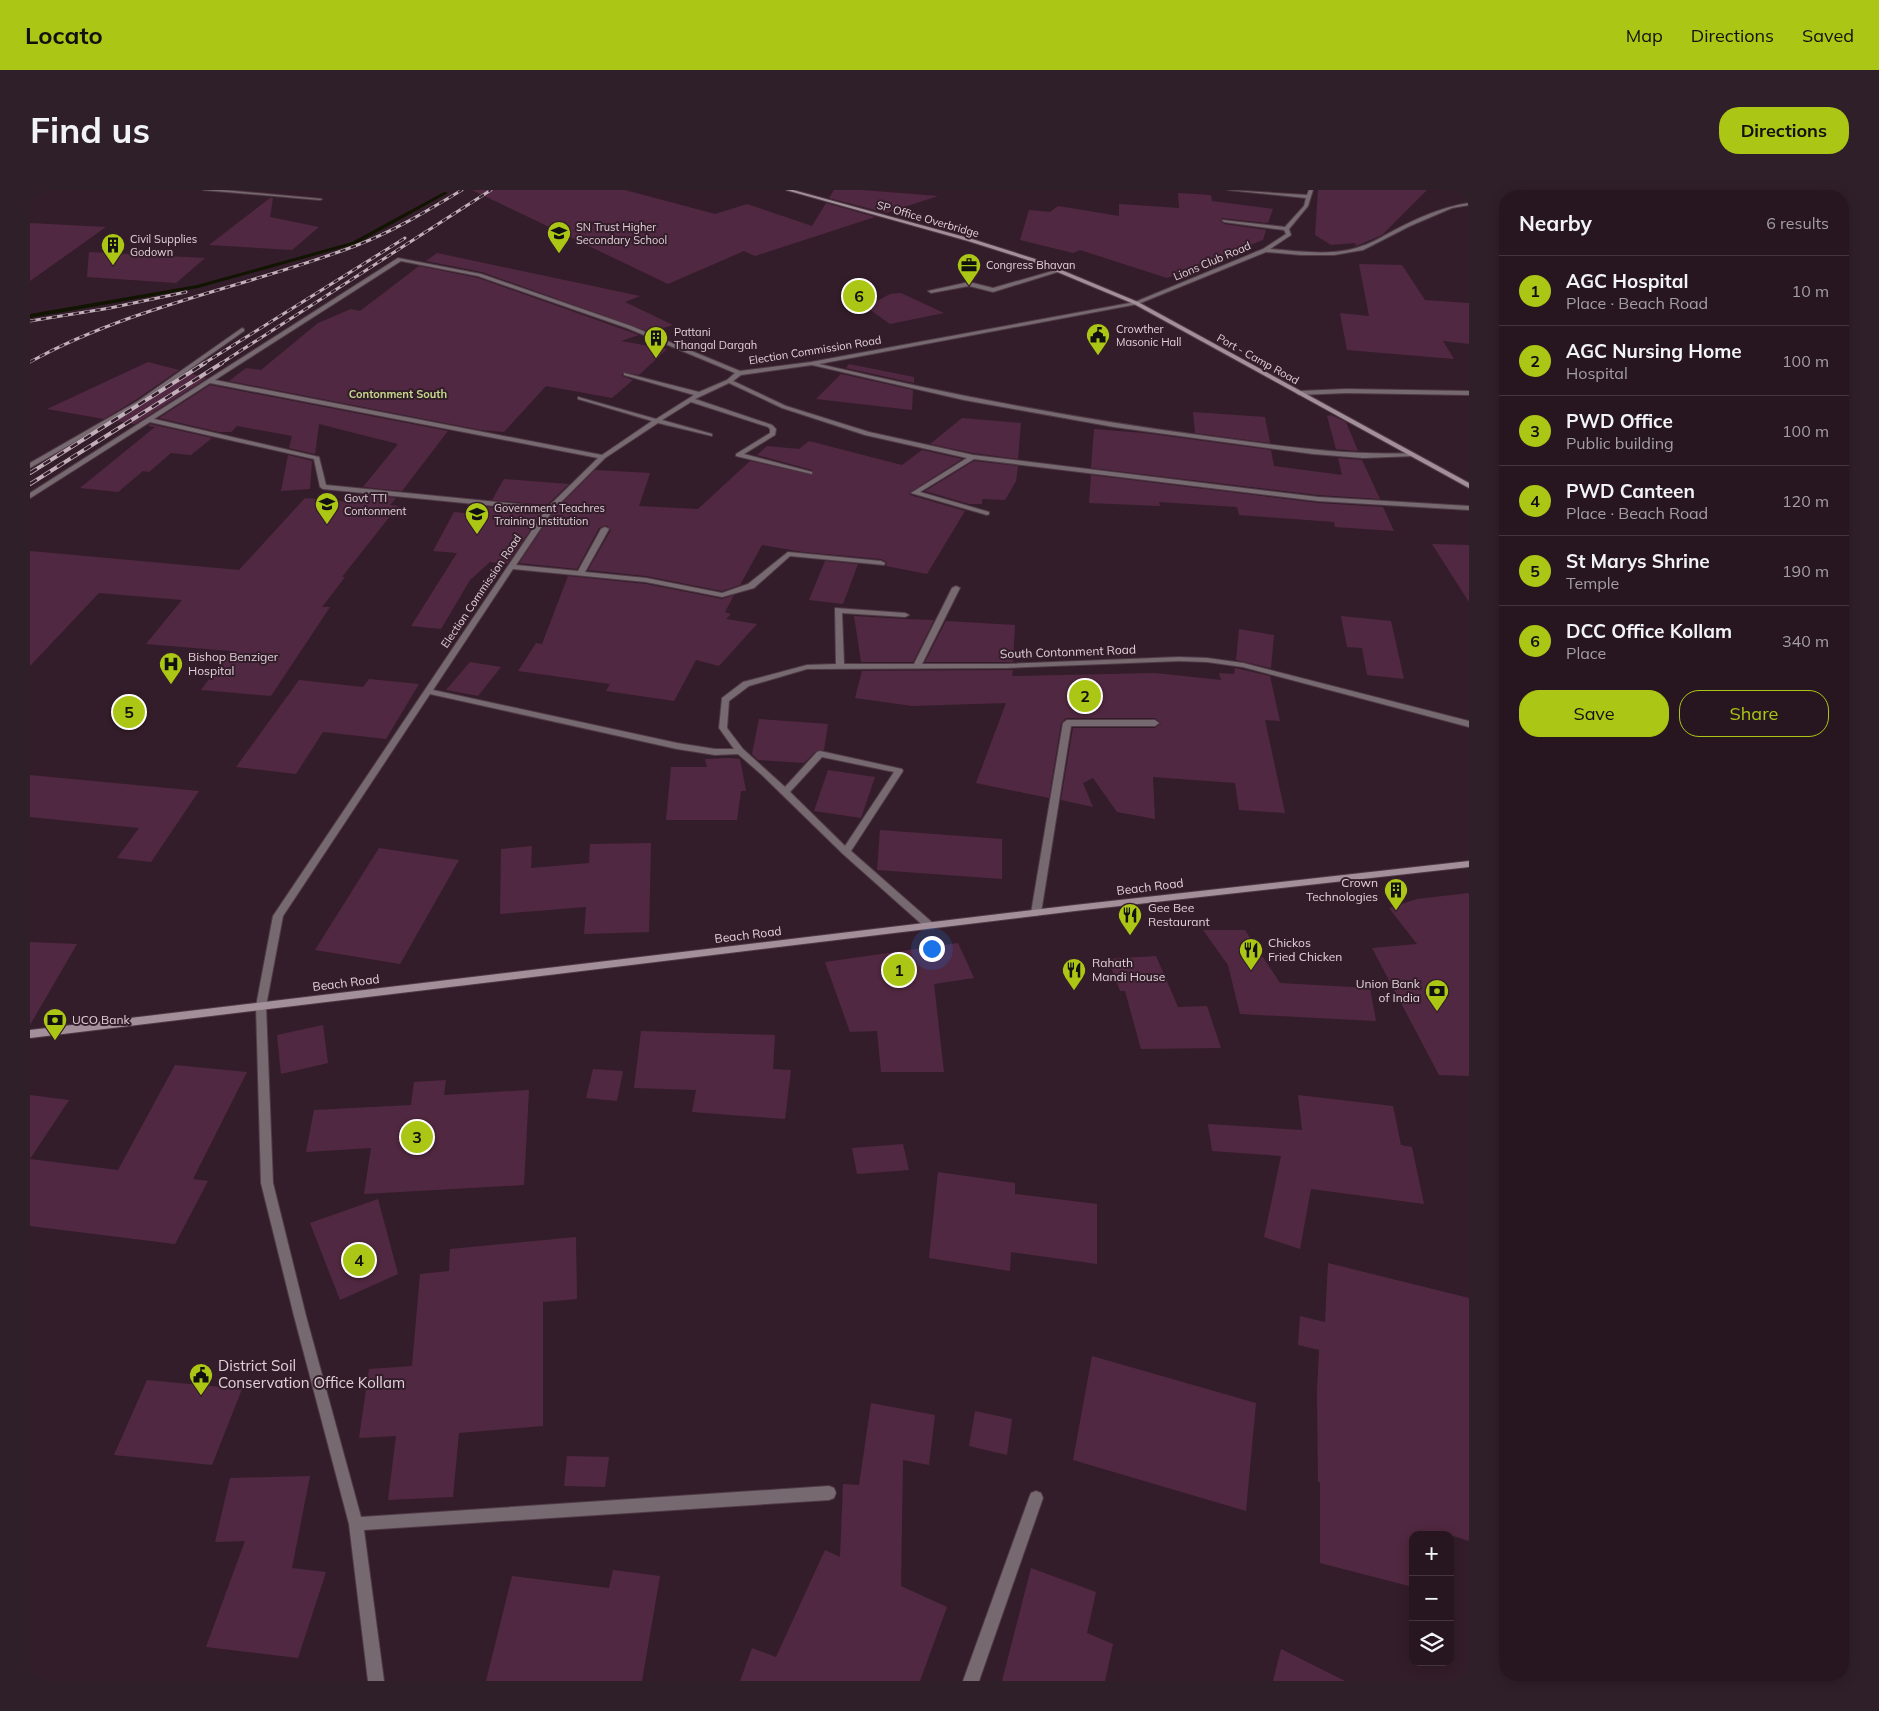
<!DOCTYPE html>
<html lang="en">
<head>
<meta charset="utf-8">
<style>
	:root { --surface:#271620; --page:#2f1f29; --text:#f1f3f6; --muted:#a49fa5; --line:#43353e; --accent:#abc614 }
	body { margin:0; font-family:Mulish,sans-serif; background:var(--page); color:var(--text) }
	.controls { position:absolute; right:15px; bottom:15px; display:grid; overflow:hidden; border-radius:10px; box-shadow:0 2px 12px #0003 }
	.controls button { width:45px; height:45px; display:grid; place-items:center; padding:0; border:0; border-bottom:1px solid var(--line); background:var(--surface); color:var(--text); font:25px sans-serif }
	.you { position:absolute; left:901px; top:758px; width:18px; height:18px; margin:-12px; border:4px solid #fff; border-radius:50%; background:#1a73e8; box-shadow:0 0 0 8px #1a73e833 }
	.badge { display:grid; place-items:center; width:32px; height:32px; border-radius:50%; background:var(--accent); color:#111; font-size:16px; font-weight:700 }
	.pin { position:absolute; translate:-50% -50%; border:2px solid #fff; box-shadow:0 1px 5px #0006 }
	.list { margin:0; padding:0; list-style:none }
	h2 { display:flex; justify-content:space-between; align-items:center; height:65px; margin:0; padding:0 20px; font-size:21px }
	h2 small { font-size:16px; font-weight:400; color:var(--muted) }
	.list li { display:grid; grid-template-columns:32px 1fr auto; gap:15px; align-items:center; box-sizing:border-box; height:70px; padding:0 20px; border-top:1px solid var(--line) }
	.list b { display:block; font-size:19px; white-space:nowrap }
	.list p { margin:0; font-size:16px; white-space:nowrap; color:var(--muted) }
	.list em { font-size:16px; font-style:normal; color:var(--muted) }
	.actions { display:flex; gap:10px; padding:15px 20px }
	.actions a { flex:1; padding:11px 0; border:1px solid var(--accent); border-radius:20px; text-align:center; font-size:18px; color:var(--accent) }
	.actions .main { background:var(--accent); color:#111 }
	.icon { flex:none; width:28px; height:28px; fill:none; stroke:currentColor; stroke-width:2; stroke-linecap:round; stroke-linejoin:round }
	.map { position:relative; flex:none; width:1439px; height:1491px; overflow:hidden; border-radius:20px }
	header { display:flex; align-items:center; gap:30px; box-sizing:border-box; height:70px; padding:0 25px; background:var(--accent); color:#111 }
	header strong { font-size:24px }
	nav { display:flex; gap:28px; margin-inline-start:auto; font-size:18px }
	.intro { display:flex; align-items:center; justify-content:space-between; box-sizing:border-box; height:120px; padding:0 30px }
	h1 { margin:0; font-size:35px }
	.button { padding:12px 22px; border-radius:20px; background:var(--accent); color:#111; font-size:18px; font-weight:700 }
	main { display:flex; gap:30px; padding:0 30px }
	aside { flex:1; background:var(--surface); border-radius:20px; box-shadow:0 2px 12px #0003 }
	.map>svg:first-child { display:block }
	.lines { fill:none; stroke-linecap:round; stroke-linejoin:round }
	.stream { fill:#101400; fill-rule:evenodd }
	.building { fill:#512841 }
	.street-casing { stroke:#503a46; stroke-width:2 }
	.secondary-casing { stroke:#503a46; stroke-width:2 }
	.street { fill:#766970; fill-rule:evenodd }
	.secondary { fill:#a38f9a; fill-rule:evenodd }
	.rail-far1-casing { stroke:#c1b0ba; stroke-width:3 }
	.rail-casing { stroke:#c1b0ba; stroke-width:4 }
	.rail-far1 { stroke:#341d2a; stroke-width:2; stroke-dasharray:5.5; stroke-linecap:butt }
	.rail { stroke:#341d2a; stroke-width:2.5; stroke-dasharray:8; stroke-linecap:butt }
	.labels { text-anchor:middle; stroke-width:4; stroke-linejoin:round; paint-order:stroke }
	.far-street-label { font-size:11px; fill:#e0d0d9; stroke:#341d2a }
	.far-poi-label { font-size:11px; fill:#e0d0d9; stroke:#341d2a; text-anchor:start }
	.far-neighbourhood-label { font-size:11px; font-weight:bold; fill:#c6d88c; stroke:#341d2a }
	.street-label { font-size:12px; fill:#e0d0d9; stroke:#341d2a }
	.poi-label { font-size:12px; fill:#e0d0d9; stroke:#341d2a; text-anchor:start }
	.near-poi-label { font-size:15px; fill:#e0d0d9; stroke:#341d2a; text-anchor:start }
</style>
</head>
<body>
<header>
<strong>Locato</strong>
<nav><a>Map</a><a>Directions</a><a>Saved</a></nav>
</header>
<div class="intro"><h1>Find us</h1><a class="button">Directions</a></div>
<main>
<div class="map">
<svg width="1439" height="1491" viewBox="0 0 1439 1491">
	<rect width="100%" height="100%" fill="#341d2a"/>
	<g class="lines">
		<!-- stream -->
		<path class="stream" d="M414 2 418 3 326 54 168 98 0 128V124L167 95 322 52Z"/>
	</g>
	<!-- building -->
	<g class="building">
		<path d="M442 0H595L685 24 717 14 782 36 796 13 845 27 725 66 714 61 638 94Z"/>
		<path d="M804 0H832L908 6 856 23 799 8Z"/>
		<path d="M1288 0H1397L1352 45 1326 56 1325 53 1301 55 1285 45Z"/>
		<path d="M1148 3 1181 5 1182 11 1243 19 1238 33 1192 28 1190 30 1194 34 1236 40 1233 50 1137 88 1050 60 1043 63 990 50 999 20 1020 22 1028 16 1089 26V14L1149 18Z"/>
		<path d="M240 8H243L240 27 289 37 262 60 179 55Z"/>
		<path d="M0 33 76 37 0 91Z"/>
		<path d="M59 62 175 68 146 93 57 87Z"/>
		<path d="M407 63 610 106 595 112 643 135 620 142 452 82 396 71Z"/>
		<path d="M1329 74 1372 75 1395 110 1439 113V154L1413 151 1424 169 1317 160 1310 123 1339 126Z"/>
		<path d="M389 76 448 88 609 145 591 151 637 159 609 185 593 182 592 186 603 190 582 208 516 196 474 242 451 240 199 191 216 178 231 180 288 133 321 119 330 121Z"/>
		<path d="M871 103 914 123 860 134 836 117 860 104Z"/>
		<path d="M118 172 149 180 107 209 74 229 17 219Z"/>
		<path d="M819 174 884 187V193L816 178Z"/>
		<path d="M158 183 177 188 105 234 86 231 113 215Z"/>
		<path d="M811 184 883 200 882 220 786 209Z"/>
		<path d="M180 195 418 241 372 301 333 297 368 254 289 234 285 264 259 258 262 246 207 236 201 242H189L129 228Z"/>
		<path d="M1163 222 1235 227 1240 253 1165 243Z"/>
		<path d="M1301 225 1316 232 1328 261 1306 259 1297 226Z"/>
		<path d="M932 228 991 233 988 269 943 263 900 254Z"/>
		<path d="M120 234 182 248 161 265 141 263 119 282 113 281 88 302 50 298 125 237 118 236Z"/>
		<path d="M1064 239 1114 243 1241 260 1244 276 1312 285 1308 268 1332 270 1350 309 1288 305 1061 278Z"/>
		<path d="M779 251 872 275 892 260 932 269 879 303 880 305 935 321 897 384 856 376 857 372 851 369 773 362 732 355 710 395 692 401 616 386 558 380 581 340 576 335 569 338 547 379 489 373 524 321 565 280 620 283 609 316 668 319 720 271 783 285 782 280 727 265 737 256 769 259Z"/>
		<path d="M258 265 282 271 280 299 251 301Z"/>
		<path d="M944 271 988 276 986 291 975 310 952 309V314H939L895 301Z"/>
		<path d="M1061 285 1288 313 1353 317 1364 341 1305 337 1304 332 1209 325 1207 317 1129 312 1130 316 1059 313Z"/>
		<path d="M474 289 539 294 517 315 462 310Z"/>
		<path d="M327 304 366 308 360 315 368 316 312 387H315L292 417H300L241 506 171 500 200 461 116 454 152 410 69 403 0 476V361L209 380 275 308 320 312Z"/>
		<path d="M457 317 512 323 477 374 460 372 440 390 411 439 381 436 427 363 403 361 424 322 453 325Z"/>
		<path d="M1402 354 1439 355V412Z"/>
		<path d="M795 371 828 374 813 414 779 410Z"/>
		<path d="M538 386 616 394 692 409 704 405 695 422 701 424 696 429 727 434 689 476 666 470 644 511 576 501 580 494 488 481 506 453 512 454Z"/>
		<path d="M824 426 875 429 904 430 883 472H831Z"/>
		<path d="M1311 426 1361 431 1374 489 1337 485 1332 458 1317 457Z"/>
		<path d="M916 431 985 435 983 472H895Z"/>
		<path d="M1209 439 1244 445 1241 478 1206 470Z"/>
		<path d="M440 472 471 477 448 506 416 500Z"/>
		<path d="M1205 478 1240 486 1250 531 1235 530 1255 623 1209 620 1205 593 1123 587 1125 629 1087 622 1063 588 1053 593 1063 617 1031 610 1043 538H1125L1131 533 1125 528H1036L1031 533 1019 608 946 593 976 513 882 516 825 508 832 481 983 480 982 486 1125 483 1191 490 1189 483 1204 484Z"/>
		<path d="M339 489 389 494 356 549 293 542 266 584 206 577 269 490 333 497Z"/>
		<path d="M729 529 798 534 794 560 786 561 774 573 728 570 722 564Z"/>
		<path d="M699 568 710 569 716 601H711L707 630H636L641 577H677L675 569Z"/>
		<path d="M798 580 845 587 831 628 784 621Z"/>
		<path d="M0 585 169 601 121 672 87 668 109 638 0 627Z"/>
		<path d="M850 640 972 649V689L847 680Z"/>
		<path d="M621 653 619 742 554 744 556 717 470 724 471 659 502 656 501 678 559 673 560 654Z"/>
		<path d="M349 658 429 670 370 774 285 760Z"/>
		<path d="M1439 703V886L1409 885 1342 758 1387 754 1359 718 1387 709Z"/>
		<path d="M1173 740H1215L1250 793 1340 798 1346 831 1210 824 1198 775Z"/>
		<path d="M0 752 47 754 0 835Z"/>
		<path d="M928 753 944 788 904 794 914 882H851L847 841 820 842 795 772Z"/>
		<path d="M1126 766 1148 817 1177 816 1191 858 1111 859 1095 801H1090L1078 769Z"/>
		<path d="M293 835 298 873 251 884 247 845Z"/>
		<path d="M611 841 745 845 743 879 761 880 755 929 662 922 666 900 604 898Z"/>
		<path d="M145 875 217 882 163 989 178 991 145 1054 0 1036V905L39 910 0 969 88 980Z"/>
		<path d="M563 879 593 881 587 911 556 908Z"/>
		<path d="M416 890 414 905 499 900 494 995 334 1004 341 958 276 962 284 920 381 915 384 892Z"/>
		<path d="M1268 905 1363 916 1371 955 1382 957 1394 1014 1281 999 1270 1059 1234 1047 1251 966 1182 961 1178 934 1272 940Z"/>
		<path d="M873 954 879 980 827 984 822 958Z"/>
		<path d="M908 982 985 993V1004L1067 1014V1074L981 1062 980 1081 899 1068Z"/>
		<path d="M348 1009 368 1084 310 1110 280 1033Z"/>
		<path d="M546 1047 547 1109 513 1112V1236L429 1243 423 1307 358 1310 366 1246 329 1248 339 1179 382 1176 390 1084 419 1081 420 1059Z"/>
		<path d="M1298 1073 1439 1108V1351L1420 1345H1383V1397L1290 1373V1292H1288L1287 1202 1289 1160 1268 1155 1270 1126 1295 1132Z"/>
		<path d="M1062 1166 1226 1213 1216 1321 1043 1270Z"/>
		<path d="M117 1190 212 1199 182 1275 84 1265Z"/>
		<path d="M841 1213 905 1225 899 1275 873 1270 871 1396 917 1417 890 1491H710L722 1458 746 1467 795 1360 810 1367 813 1294 829 1295Z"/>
		<path d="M945 1221 982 1229 977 1265 939 1256Z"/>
		<path d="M537 1266 579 1267 575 1297 534 1296Z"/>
		<path d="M280 1286 262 1378 296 1382 268 1468 176 1457 215 1351 185 1352 200 1288Z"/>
		<path d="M1001 1378 1066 1402 1057 1443 1083 1454 1075 1491H972Z"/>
		<path d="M583 1380 630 1386 612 1491H456L482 1386 579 1398Z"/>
		<path d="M1251 1459 1315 1491H1243Z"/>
	</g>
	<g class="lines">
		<!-- street casing -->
		<g class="street-casing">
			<g id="street">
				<path d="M173 0H193L292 9 290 10Z"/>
				<path d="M1198 0 1277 5 1279 0H1283L1278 16 1259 39 1261 45 1240 59C1269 61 1304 67 1332 56 1343 53 1353 46 1363 41 1387 28 1412 17 1439 13V15L1422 18 1380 36 1333 60 1304 65H1271L1236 62 1108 114 789 174C917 204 1046 229 1176 246 1245 255 1313 266 1383 263L1386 265 1385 266 1333 268 1283 264 1084 237 934 210 782 175 711 185 703 191 756 216 839 242 943 265 1288 307 1439 316V320L1288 311 944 269 890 302 959 322V324L957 325 881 303 937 268 835 245 752 218 699 193 665 209 742 235 746 239 745 245 714 264 782 282V284L706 266V264L740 243V239L738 237 661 212 632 230 682 244V246L628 233 575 268 523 320 486 375 548 381 571 339 575 337 579 339 555 382 616 388 692 403 718 394 758 362 851 371 855 373 854 375 760 366 724 398 692 407 616 392 483 379 403 500 647 553 685 559H704L689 538 692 508 713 492 777 475 806 474 805 418 875 423 879 425 875 427 812 423 814 474H884L922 398 926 396 930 398 892 474H976L1149 467 1177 468 1213 473 1439 531V537L1213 477 1177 472 1149 471 976 478 777 479 719 496 699 511 697 538 713 559 755 597 787 562 790 561 872 579 873 581 821 661 904 734 905 736 904 738H896L813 664 732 585 708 564 685 565 647 559 400 504 253 726 236 816 243 993 276 1126 331 1327 799 1296 804 1298 806 1303 804 1308 799 1310 334 1340 354 1491H338L319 1334 264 1126 231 993 226 816 243 726 515 321 293 299 290 297 284 269 120 232 2 307 0 308V303L368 68 451 84 601 136 710 181 781 172 1105 112 1233 59 1256 44 1254 40 1194 32 1192 30 1255 37 1274 16 1276 8ZM371 71 448 86 597 138 705 183 697 190 669 202 594 183V185L664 205 626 229 548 207V209L622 231 572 265 185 190ZM180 193 568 268 518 317 296 295 289 267 124 229ZM792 567 864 582 815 656 760 602Z"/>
				<path d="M1026 80 1031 81 963 102 939 96 901 103 898 101 939 92 963 98Z"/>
				<path d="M212 138 214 139V141L112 213 0 278V273L108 211Z"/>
				<path d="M1316 199 1439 201V205L1316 203 1269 205 1266 203 1269 201Z"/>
				<path d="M1037 530H1125L1129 533 1125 536H1041L1011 723 1006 726 1001 723 1033 533Z"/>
				<path d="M1006 1301 1011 1303 1013 1308 949 1491H933L999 1308 1001 1303Z"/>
			</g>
		</g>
		<!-- secondary casing -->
		<g class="secondary-casing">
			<g id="secondary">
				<path d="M756 0H763L942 49 1005 69 1108 112 1439 293V298L1104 114 1001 71 938 51Z"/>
				<path d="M1439 671V677L1045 721 0 848V840L1045 715Z"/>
			</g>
		</g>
		<!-- street -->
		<use href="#street" class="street"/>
		<!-- secondary -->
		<use href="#secondary" class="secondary"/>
		<!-- rail-far1 casing -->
		<g class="rail-far1-casing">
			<g id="rail-far1">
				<path d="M0 131 80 118 156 102"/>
				<path d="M0 172C101 116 217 97 325 56 362 42 397 21 432 0"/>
				<path d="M173 174 375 48"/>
				<path d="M190 174 461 0"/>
			</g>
		</g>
		<!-- rail casing -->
		<g class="rail-casing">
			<g id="rail">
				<path d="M0 283 175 173"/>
				<path d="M0 294 192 173"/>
			</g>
		</g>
		<!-- rail-far1 -->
		<use href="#rail-far1" class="rail-far1"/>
		<!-- rail -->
		<use href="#rail" class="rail"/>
	</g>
	<!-- icons -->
	<defs>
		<g id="school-pin" transform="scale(1.25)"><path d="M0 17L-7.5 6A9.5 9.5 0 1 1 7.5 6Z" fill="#abc614" stroke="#341d2a"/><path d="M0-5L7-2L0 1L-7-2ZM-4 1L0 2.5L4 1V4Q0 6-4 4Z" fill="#111"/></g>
		<g id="building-pin" transform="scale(1.25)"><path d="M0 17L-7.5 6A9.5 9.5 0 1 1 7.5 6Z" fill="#abc614" stroke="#341d2a"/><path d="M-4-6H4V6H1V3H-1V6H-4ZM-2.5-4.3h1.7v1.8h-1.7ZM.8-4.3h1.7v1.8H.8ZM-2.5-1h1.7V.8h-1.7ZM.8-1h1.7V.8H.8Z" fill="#111"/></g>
		<g id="office-pin" transform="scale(1.25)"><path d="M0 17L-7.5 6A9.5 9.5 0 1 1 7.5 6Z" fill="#abc614" stroke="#341d2a"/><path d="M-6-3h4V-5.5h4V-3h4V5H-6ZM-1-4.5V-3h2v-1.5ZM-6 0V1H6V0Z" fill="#111"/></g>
		<g id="civic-pin" transform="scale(1.25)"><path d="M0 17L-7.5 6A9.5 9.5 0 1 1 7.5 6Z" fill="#abc614" stroke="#341d2a"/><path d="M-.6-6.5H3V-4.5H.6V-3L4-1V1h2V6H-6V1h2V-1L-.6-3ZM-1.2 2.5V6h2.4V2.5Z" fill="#111"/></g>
		<g id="university-pin" transform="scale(1.25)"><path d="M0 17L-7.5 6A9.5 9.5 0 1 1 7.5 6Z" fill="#abc614" stroke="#341d2a"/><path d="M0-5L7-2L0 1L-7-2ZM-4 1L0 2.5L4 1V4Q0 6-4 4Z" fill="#111"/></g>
		<g id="hospital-pin" transform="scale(1.25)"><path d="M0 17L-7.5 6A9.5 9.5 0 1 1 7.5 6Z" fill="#abc614" stroke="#341d2a"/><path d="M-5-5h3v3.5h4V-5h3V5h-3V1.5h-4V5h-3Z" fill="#111"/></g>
		<g id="restaurant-pin" transform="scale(1.25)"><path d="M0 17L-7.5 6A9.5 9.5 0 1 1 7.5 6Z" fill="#abc614" stroke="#341d2a"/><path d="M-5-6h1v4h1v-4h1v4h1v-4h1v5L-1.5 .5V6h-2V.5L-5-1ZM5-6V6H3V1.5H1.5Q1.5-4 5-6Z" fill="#111"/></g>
		<g id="bank-pin" transform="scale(1.25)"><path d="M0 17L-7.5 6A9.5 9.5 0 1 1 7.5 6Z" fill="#abc614" stroke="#341d2a"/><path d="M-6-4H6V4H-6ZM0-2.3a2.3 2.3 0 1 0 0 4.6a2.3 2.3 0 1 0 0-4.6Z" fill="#111"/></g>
	</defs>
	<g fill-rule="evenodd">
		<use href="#school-pin" x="529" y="43"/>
		<use href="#building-pin" x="83" y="55"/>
		<use href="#office-pin" x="939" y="75"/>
		<use href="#civic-pin" x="1068" y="145"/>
		<use href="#building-pin" x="626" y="148"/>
		<use href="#university-pin" x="297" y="314"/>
		<use href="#university-pin" x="447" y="324"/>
		<use href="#hospital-pin" x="141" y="474"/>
		<use href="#building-pin" x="1366" y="700"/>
		<use href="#restaurant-pin" x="1100" y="725"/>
		<use href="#restaurant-pin" x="1221" y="760"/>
		<use href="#restaurant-pin" x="1044" y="780"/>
		<use href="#bank-pin" x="1407" y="801"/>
		<use href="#bank-pin" x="25" y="830"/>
		<use href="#civic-pin" x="171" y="1185"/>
	</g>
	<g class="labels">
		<!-- far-street labels -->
		<g class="far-street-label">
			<text transform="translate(898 29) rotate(16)" y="4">SP Office Overbridge</text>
			<text transform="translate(1182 71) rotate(-23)" y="4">Lions Club Road</text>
			<text transform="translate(785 160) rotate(-9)" y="4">Election Commission Road</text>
			<text transform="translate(1228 169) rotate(29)" y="4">Port - Camp Road</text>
			<text transform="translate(451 401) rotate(-56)" y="4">Election Commission Road</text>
		</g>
		<!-- far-poi labels -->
		<g class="far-poi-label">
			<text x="546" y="41">SN Trust Higher<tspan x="546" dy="13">Secondary School</tspan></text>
			<text x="100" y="53">Civil Supplies<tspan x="100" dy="13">Godown</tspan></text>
			<text x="956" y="79">Congress Bhavan</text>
			<text x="1086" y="143">Crowther<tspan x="1086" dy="13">Masonic Hall</tspan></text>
			<text x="644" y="146">Pattani<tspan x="644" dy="13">Thangal Dargah</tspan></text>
			<text x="314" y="312">Govt TTI<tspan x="314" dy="13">Contonment</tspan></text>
			<text x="464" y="322">Government Teachres<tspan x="464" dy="13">Training Institution</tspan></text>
		</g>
		<!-- far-neighbourhood labels -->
		<g class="far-neighbourhood-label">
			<text x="368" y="208">Contonment South</text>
		</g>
		<!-- street labels -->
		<g class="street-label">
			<text transform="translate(1038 462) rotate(-2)" y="4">South Contonment Road</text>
			<text transform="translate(1120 697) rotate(-7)" y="4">Beach Road</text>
			<text transform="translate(718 745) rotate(-7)" y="4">Beach Road</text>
			<text transform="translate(316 793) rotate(-7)" y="4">Beach Road</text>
		</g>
		<!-- poi labels -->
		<g class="poi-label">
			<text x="158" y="471">Bishop Benziger<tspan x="158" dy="14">Hospital</tspan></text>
			<text x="1348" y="697" text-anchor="end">Crown<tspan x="1348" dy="14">Technologies</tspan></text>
			<text x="1118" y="722">Gee Bee<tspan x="1118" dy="14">Restaurant</tspan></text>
			<text x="1238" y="757">Chickos<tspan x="1238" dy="14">Fried Chicken</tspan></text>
			<text x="1062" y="777">Rahath<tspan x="1062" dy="14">Mandi House</tspan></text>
			<text x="1390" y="798" text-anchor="end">Union Bank<tspan x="1390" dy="14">of India</tspan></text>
			<text x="42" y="834">UCO Bank</text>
		</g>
		<!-- near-poi labels -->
		<g class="near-poi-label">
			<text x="188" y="1181">District Soil<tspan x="188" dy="17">Conservation Office Kollam</tspan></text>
		</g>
	</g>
</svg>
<div class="controls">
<button>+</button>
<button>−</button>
<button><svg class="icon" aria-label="layers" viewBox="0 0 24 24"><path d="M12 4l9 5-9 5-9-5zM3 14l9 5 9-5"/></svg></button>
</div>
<div class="you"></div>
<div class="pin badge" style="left:869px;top:780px">1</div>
<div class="pin badge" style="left:1055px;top:506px">2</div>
<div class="pin badge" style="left:387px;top:947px">3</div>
<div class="pin badge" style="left:329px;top:1070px">4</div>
<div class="pin badge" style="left:99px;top:522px">5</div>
<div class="pin badge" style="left:829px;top:106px">6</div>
</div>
<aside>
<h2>Nearby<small>6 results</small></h2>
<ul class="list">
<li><span class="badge">1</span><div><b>AGC Hospital</b><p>Place · Beach Road</p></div><em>10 m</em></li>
<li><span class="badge">2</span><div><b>AGC Nursing Home</b><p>Hospital</p></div><em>100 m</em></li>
<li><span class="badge">3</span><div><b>PWD Office</b><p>Public building</p></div><em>100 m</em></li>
<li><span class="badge">4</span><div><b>PWD Canteen</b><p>Place · Beach Road</p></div><em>120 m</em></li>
<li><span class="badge">5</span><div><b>St Marys Shrine</b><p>Temple</p></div><em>190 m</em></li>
<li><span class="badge">6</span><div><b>DCC Office Kollam</b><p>Place</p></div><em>340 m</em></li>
</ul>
<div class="actions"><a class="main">Save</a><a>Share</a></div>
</aside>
</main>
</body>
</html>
